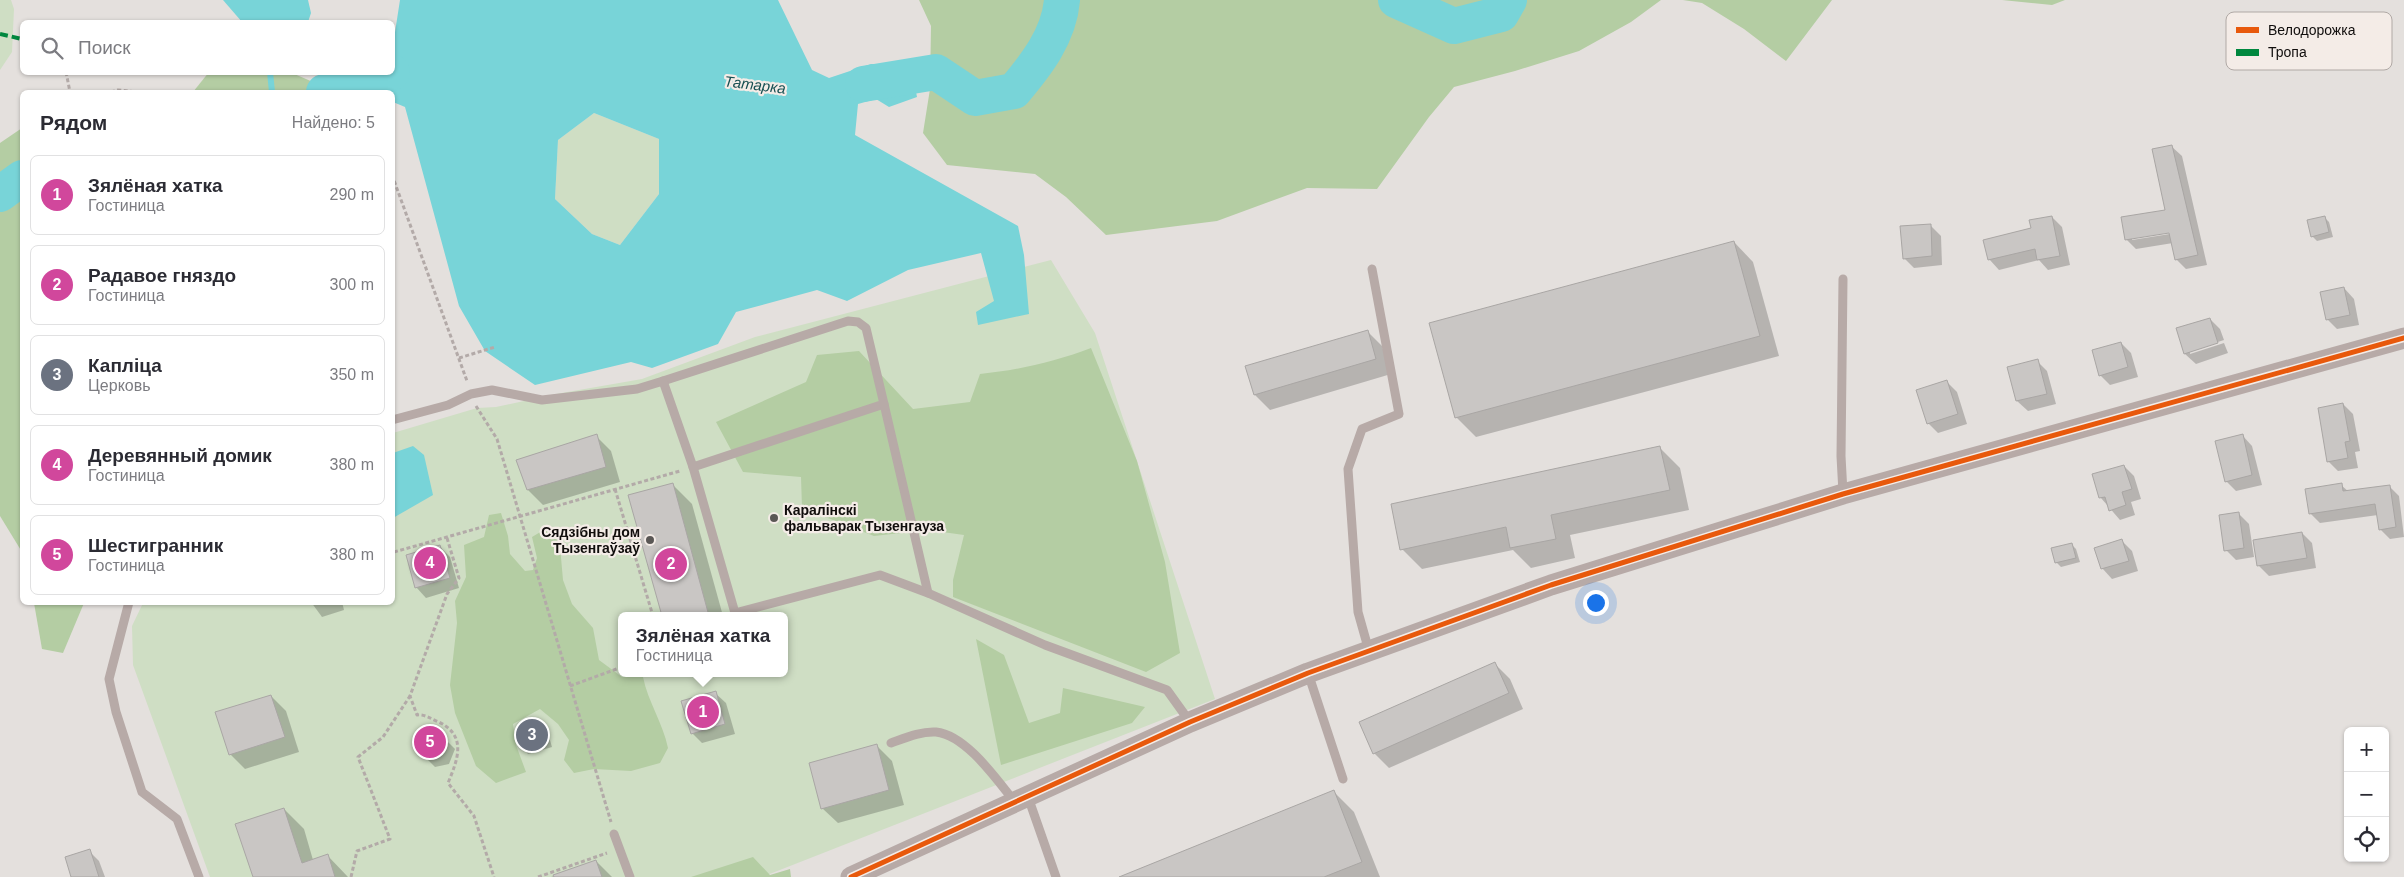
<!DOCTYPE html>
<html lang="ru">
<head>
<meta charset="utf-8">
<style>
	:root { --surface:#fff; --page:#f2f2f3; --text:#2b2b33; --muted:#7c7c81; --line:#e1e1e2; --accent:#5a5755 }
	body { margin:0; font-family:Arial,sans-serif; background:var(--page); color:var(--text) }
	.controls { position:absolute; right:15px; bottom:15px; display:grid; overflow:hidden; border-radius:8px; box-shadow:0 1px 4px #0004 }
	.controls button { width:45px; height:45px; display:grid; place-items:center; padding:0; border:0; border-bottom:1px solid var(--line); background:var(--surface); color:var(--text); font:25px sans-serif }
	.you { position:absolute; left:1595px; top:602px; width:18px; height:18px; margin:-12px; border:4px solid #fff; border-radius:50%; background:#1a73e8; box-shadow:0 0 0 8px #1a73e833 }
	.badge { display:grid; place-items:center; width:32px; height:32px; border-radius:50%; background:var(--accent); color:#fff; font-size:16px; font-weight:700 }
	.pin { position:absolute; translate:-50% -50%; border:2px solid #fff; box-shadow:0 1px 5px #0006 }
	.popup { position:absolute; left:618px; top:612px; width:170px; height:65px; box-sizing:border-box; display:grid; place-content:center; border-radius:8px; background:var(--surface); filter:drop-shadow(0 1px 4px #0005); font-size:16px; white-space:nowrap; color:var(--muted) }
	.popup b { font-size:19px; color:var(--text) }
	.popup::after { content:''; position:absolute; left:50%; top:100%; margin-left:-10px; border:10px solid transparent; border-top-color:var(--surface) }
	.list { margin:0; padding:0; list-style:none }
	h2 { display:flex; justify-content:space-between; align-items:center; height:65px; margin:0; padding:0 20px; font-size:21px }
	h2 small { font-size:16px; font-weight:400; color:var(--muted) }
	.list li { display:grid; grid-template-columns:32px 1fr auto; gap:15px; align-items:center; box-sizing:border-box; height:80px; margin:0 10px 10px; padding:0 10px; border:1px solid var(--line); border-radius:8px }
	.list b { display:block; font-size:19px; white-space:nowrap }
	.list p { margin:0; font-size:16px; white-space:nowrap; color:var(--muted) }
	.list em { font-size:16px; font-style:normal; color:var(--muted) }
	.icon { flex:none; width:28px; height:28px; fill:none; stroke:currentColor; stroke-width:2; stroke-linecap:round; stroke-linejoin:round }
	.map { position:relative; flex:none; width:2404px; height:877px; overflow:hidden }
	.search { position:absolute; background:var(--surface); box-shadow:0 1px 4px #0004; left:20px; top:20px; width:375px; height:55px; display:flex; align-items:center; gap:12px; box-sizing:border-box; padding:0 18px; border-radius:8px; color:var(--muted); font-size:19px }
	.panel { position:absolute; background:var(--surface); box-shadow:0 1px 4px #0004; left:20px; top:90px; width:375px; height:515px; border-radius:8px }
	.map>svg:first-child { display:block }
	.green { fill:#cfdec4; fill-rule:evenodd }
	.forest { fill:#b4cda3 }
	.water { fill:#78d4d8; fill-rule:evenodd }
	.shadow { fill:#0003; fill-rule:evenodd }
	.lines { fill:none; stroke-linecap:round; stroke-linejoin:round }
	.stream { stroke:#78d4d8; stroke-width:6 }
	.river { stroke:#78d4d8; stroke-width:36 }
	.building { fill:#c9c6c4; stroke:#a9a6a4 }
	.path { stroke:#b3aaa8; stroke-width:3; stroke-dasharray:4 2.5; stroke-linecap:butt }
	.service { stroke:#b7aaa7; stroke-width:9 }
	.tertiary { stroke:#b7aaa7; stroke-width:21 }
	.quiet { stroke:#00873e; stroke-width:4; stroke-dasharray:8 4; stroke-linecap:butt }
	.cycleway-casing { stroke:#f4ece7; stroke-width:8 }
	.cycleway { stroke:#e8590c; stroke-width:5 }
	.poi-dot { fill:#5a5755; stroke:#f4ece7; stroke-width:2 }
	.labels { text-anchor:middle; stroke-width:4.5; stroke-linejoin:round; paint-order:stroke }
	.poi-label { font-size:14px; font-weight:bold; fill:#100d0c; stroke:#f4ece7; text-anchor:start }
	.water-label { font-size:15px; font-style:italic; fill:#164f52; stroke:#f4ece7 }
	.key { fill:#f4ece7; stroke:#b0a9a5; stroke-width:1 }
	.key-label { font-size:14px; fill:#100d0c }
</style>
</head>
<body>
<div class="map">
<svg width="2404" height="877" viewBox="0 0 2404 877">
	<rect width="100%" height="100%" fill="#e4e0dd"/>
	<!-- green -->
	<g class="green">
		<path d="M0 0H11L14 9 12 52 0 70Z"/>
		<path d="M594 113 659 139V194L620 245 592 234 555 199 558 140Z"/>
		<path d="M1051 260 1095 333 1215 699 762 877H210L133 665 132 626 143 603 392 602 393 433 477 408 496 407 556 394 642 379 755 337ZM622 616H784V673H622Z"/>
	</g>
	<!-- forest -->
	<g class="forest">
		<path d="M919 0H1661L1631 22 1579 51 1515 71 1454 87 1429 117 1377 189 1307 188 1217 221 1106 235 1066 197 1035 174 947 165 923 133 930 89 931 26Z"/>
		<path d="M1683 0H1832L1786 61 1744 29 1702 3Z"/>
		<path d="M2002 0H2065L2052 5Z"/>
		<path d="M209 72 292 73 313 82 316 92H193Z"/>
		<path d="M22 128V552L0 516V143Z"/>
		<path d="M1091 348 1137 461 1165 562 1180 653 1146 672 953 597V580L964 535 928 530 874 536 802 508 801 477 743 472 716 422 806 382 817 355 859 351 913 409 970 402 980 374C1019 370 1054 362 1091 348Z"/>
		<path d="M501 513 508 536 510 554 525 571 533 570 537 558 532 537 547 528 559 535 563 580 572 604 593 628 599 660 622 677 634 673 643 677C648 702 663 723 668 748L660 763 631 771 594 769 574 773 564 760 569 740 558 724 540 709 513 724 516 745 526 772 496 783 476 766 455 713 450 685 457 623 455 601 466 577 464 545 484 537 489 515Z"/>
		<path d="M34 603H84L63 653 42 649Z"/>
		<path d="M976 639 1004 655 1029 723 1060 713 1063 688 1145 707 1132 723 1001 765Z"/>
		<path d="M753 857 770 875 790 869 791 877H691Z"/>
	</g>
	<!-- water -->
	<g class="water">
		<path d="M223 0H308L311 13 308 22H242Z"/>
		<path d="M400 0H778L812 70 829 78 871 64 911 65 917 97 889 107 876 99 858 104 855 135 1018 226 1024 255 1029 314 978 325 976 312 994 301 981 253 908 270 847 301 817 290 736 312 718 344 652 368 631 362 535 385 485 351 459 306 405 107 393 102 392 92H381L379 73 392 72 393 45ZM594 113 659 139V194L620 245 592 234 555 199 558 140Z"/>
		<path d="M413 446 424 455 433 495 393 518V453Z"/>
	</g>
	<!-- shadow -->
	<g class="shadow">
		<path d="M2171 146 2182 156 2207 265 2186 269 2176 259 2173 243 2136 249 2126 239 2167 211ZM2175 230 2176 233 2132 240V237Z"/>
		<path d="M2052 217 2062 227 2070 265 2048 270 2039 260 1999 270 1989 259Z"/>
		<path d="M2324 217 2329 222 2333 237 2317 241 2312 236Z"/>
		<path d="M1931 226 1941 236 1942 265 1914 268 1904 258Z"/>
		<path d="M1734 242 1753 262 1779 356 1476 437 1456 417Z"/>
		<path d="M2344 288 2354 299 2359 325 2337 329 2327 319Z"/>
		<path d="M2210 319 2220 329 2224 340 2190 351V354L2224 343 2228 353 2196 364 2185 354Z"/>
		<path d="M1367 331 1382 346 1391 374 1270 410 1255 395Z"/>
		<path d="M2121 343 2131 353 2138 377 2110 385 2100 375Z"/>
		<path d="M2037 361 2047 371 2056 404 2028 411 2017 401 2009 368Z"/>
		<path d="M1947 382 1957 392 1967 424 1938 433 1928 423Z"/>
		<path d="M2343 404 2353 414 2360 451 2355 452 2358 468 2338 471 2328 461Z"/>
		<path d="M2242 435 2252 446 2262 485 2236 491 2226 481Z"/>
		<path d="M596 436 611 451 620 482 543 505 528 490 517 460Z"/>
		<path d="M1660 448 1680 468 1689 510 1570 535 1575 558 1531 568 1513 550 1422 569 1402 549Z"/>
		<path d="M2124 466 2134 476 2141 499 2131 502 2135 515 2120 520 2101 498Z"/>
		<path d="M672 484 692 504 723 616H663Z"/>
		<path d="M2341 485 2349 492 2389 486 2399 496 2404 537 2390 539 2380 529 2378 515 2320 523 2310 513Z"/>
		<path d="M2239 514 2249 524 2254 557 2236 560 2226 550Z"/>
		<path d="M2302 533 2312 543 2316 568 2269 576 2259 566Z"/>
		<path d="M2122 541 2132 551 2138 571 2112 579 2102 568Z"/>
		<path d="M2071 544 2076 549 2080 562 2061 567 2056 562Z"/>
		<path d="M440 547 450 557 459 588 426 598 416 587Z"/>
		<path d="M311 602H342L344 610 322 617Z"/>
		<path d="M1495 664 1510 679 1523 709 1389 768 1374 753Z"/>
		<path d="M715 693 726 703 735 734 702 743 692 733Z"/>
		<path d="M271 696 286 711 299 752 245 769 230 754Z"/>
		<path d="M541 722 546 727 552 747 528 754 524 749Z"/>
		<path d="M444 738 455 749 449 764 435 767 425 757Z"/>
		<path d="M876 745 892 761 904 805 838 823 822 808Z"/>
		<path d="M1334 792 1354 812 1380 877H1120Z"/>
		<path d="M284 809 304 829 313 860 327 855 348 877H254Z"/>
		<path d="M89 851 99 861 105 877H73Z"/>
		<path d="M596 861 612 877H551Z"/>
	</g>
	<g class="lines">
		<!-- stream -->
		<path class="stream" d="M270 72 272 92"/>
		<!-- river -->
		<g class="river">
			<path d="M1396 0 1454 26 1501 14 1509 0"/>
			<path d="M863 84 936 72 975 98 1014 91C1036 65 1059 36 1062 0"/>
			<path d="M324 92 392 72"/>
			<path d="M0 194 22 178"/>
		</g>
	</g>
	<!-- building -->
	<g class="building">
		<path d="M2172 145 2198 255 2175 260 2169 233 2125 240 2121 217 2165 210 2152 149Z"/>
		<path d="M2052 216 2060 256 2037 260 2035 249 1988 260 1983 240 2031 228 2029 220Z"/>
		<path d="M2325 216 2329 232 2311 237 2307 220Z"/>
		<path d="M1931 224 1932 256 1903 259 1900 226Z"/>
		<path d="M1734 241 1760 336 1455 418 1429 323Z"/>
		<path d="M2344 287 2350 315 2326 320 2320 292Z"/>
		<path d="M2210 318 2218 343 2184 354 2176 328Z"/>
		<path d="M1368 330 1376 359 1254 395 1245 366Z"/>
		<path d="M2121 342 2128 367 2099 376 2092 350Z"/>
		<path d="M2038 359 2047 394 2016 401 2007 367Z"/>
		<path d="M1947 380 1958 414 1927 424 1916 390Z"/>
		<path d="M2343 403 2350 441 2345 442 2348 458 2327 462 2318 408Z"/>
		<path d="M597 434 606 467 527 490 516 460Z"/>
		<path d="M2243 434 2252 475 2225 482 2215 441Z"/>
		<path d="M1660 446 1670 490 1551 515 1556 539 1510 548 1506 527 1400 550 1391 504Z"/>
		<path d="M2124 465 2132 489 2122 492 2126 505 2109 511 2105 497 2099 498 2092 474Z"/>
		<path d="M673 483 709 616H662L628 495Z"/>
		<path d="M2342 483 2343 491 2390 485 2396 527 2379 530 2375 504 2309 514 2305 489Z"/>
		<path d="M2239 512 2244 548 2224 551 2219 515Z"/>
		<path d="M2302 532 2307 558 2257 566 2253 540Z"/>
		<path d="M2122 539 2129 561 2101 569 2094 548Z"/>
		<path d="M2072 543 2076 558 2055 563 2051 548Z"/>
		<path d="M440 545 450 578 415 588 406 555Z"/>
		<path d="M1495 662 1509 693 1373 754 1359 722Z"/>
		<path d="M716 691 725 724 691 734 681 701Z"/>
		<path d="M271 695 285 737 229 755 215 712Z"/>
		<path d="M542 721 548 742 523 750 516 728Z"/>
		<path d="M434 726 445 738 440 754 424 758 414 745 419 730Z"/>
		<path d="M877 744 889 790 821 809 809 763Z"/>
		<path d="M1334 790 1362 862 1324 877H1119Z"/>
		<path d="M284 808 302 863 328 854 335 877H253L235 824Z"/>
		<path d="M90 849 99 877H71L65 857Z"/>
		<path d="M596 860 602 877H554L553 875Z"/>
	</g>
	<g class="lines">
		<!-- path -->
		<g class="path">
			<path d="M66 72 70 92"/>
			<path d="M111 92 118 90 137 92"/>
			<path d="M392 175 467 381"/>
			<path d="M459 358 495 347"/>
			<path d="M476 406 497 439 611 822"/>
			<path d="M615 489 653 616"/>
			<path d="M447 538 459 578 447 594 410 696 417 715C425 714 431 719 439 722 467 736 458 759 448 783L474 816 494 877"/>
			<path d="M394 552 680 471"/>
			<path d="M570 686 622 667"/>
			<path d="M351 877 357 851 390 839 358 757 383 737 410 696"/>
			<path d="M538 877 607 853"/>
		</g>
		<!-- service -->
		<g class="service">
			<path d="M663 381 848 321 858 322 866 328 884 404 693 467"/>
			<path d="M884 404 928 593"/>
			<path d="M392 420 448 405 471 394 492 390 542 400 637 389 663 381 693 467 735 613 880 575 928 593 1045 645 1167 690 1190 722"/>
			<path d="M1843 493 1841 456 1843 279"/>
			<path d="M129 602 109 679 116 712 142 792 177 819 199 877"/>
			<path d="M1369 651 1358 612 1348 469 1362 429 1399 414 1372 269"/>
			<path d="M1308 673 1343 779"/>
			<path d="M891 743C905 738 921 731 936 732 966 735 997 780 1014 801"/>
			<path d="M1028 797 1056 877"/>
			<path d="M614 834 630 877"/>
		</g>
		<!-- tertiary -->
		<path class="tertiary" d="M851 877 1190 722 1308 673 1551 585 1843 494 2404 338"/>
		<!-- quiet -->
		<path class="quiet" d="M0 34 22 39"/>
		<!-- cycleway casing -->
		<g class="cycleway-casing">
			<path id="cycleway" d="M851 877 1190 722 1308 673 1551 585 1843 494 2404 338"/>
		</g>
		<!-- cycleway -->
		<use href="#cycleway" class="cycleway"/>
	</g>
	<!-- markers -->
	<g class="poi-dot">
		<circle cx="774" cy="518" r="5"/>
		<circle cx="650" cy="540" r="5"/>
	</g>
	<g class="labels">
		<!-- poi labels -->
		<g class="poi-label">
			<text x="784" y="515">Каралінскі<tspan x="784" dy="16">фальварак Тызенгауза</tspan></text>
			<text x="640" y="537" text-anchor="end">Сядзібны дом<tspan x="640" dy="16">Тызенгаўзаў</tspan></text>
		</g>
		<!-- water labels -->
		<g class="water-label">
			<text transform="translate(755 85) rotate(7)" y="5">Татарка</text>
		</g>
	</g>
	<!-- legend -->
	<rect x="2226" y="12" width="166" height="58" rx="8" class="key"/>
	<rect x="2236" y="27" width="23" height="6" fill="#e8590c"/>
	<rect x="2236" y="49" width="23" height="7" fill="#00873e"/>
	<g class="key-label">
		<text x="2268" y="35">Велодорожка</text>
		<text x="2268" y="57">Тропа</text>
	</g>
</svg>
<div class="controls">
<button>+</button>
<button>−</button>
<button><svg class="icon" aria-label="locate" viewBox="0 0 24 24"><circle cx="12" cy="12" r="6"/><path d="M12 2v4M12 18v4M2 12h4M18 12h4"/></svg></button>
</div>
<div class="you"></div>
<div class="pin badge" style="left:703px;top:712px;background:#d1479c">1</div>
<div class="popup"><b>Зялёная хатка</b>Гостиница</div>
<div class="pin badge" style="left:671px;top:564px;background:#d1479c">2</div>
<div class="pin badge" style="left:532px;top:735px;background:#6b7280">3</div>
<div class="pin badge" style="left:430px;top:563px;background:#d1479c">4</div>
<div class="pin badge" style="left:430px;top:742px;background:#d1479c">5</div>
<div class="search"><svg class="icon" aria-label="search" viewBox="0 0 24 24"><circle cx="10" cy="10" r="6"/><path d="M15 15l6 6"/></svg>Поиск</div>
<section class="panel">
<h2>Рядом<small>Найдено: 5</small></h2>
<ul class="list">
<li><span class="badge" style="background:#d1479c">1</span><div><b>Зялёная хатка</b><p>Гостиница</p></div><em>290 m</em></li>
<li><span class="badge" style="background:#d1479c">2</span><div><b>Радавое гняздо</b><p>Гостиница</p></div><em>300 m</em></li>
<li><span class="badge" style="background:#6b7280">3</span><div><b>Капліца</b><p>Церковь</p></div><em>350 m</em></li>
<li><span class="badge" style="background:#d1479c">4</span><div><b>Деревянный домик</b><p>Гостиница</p></div><em>380 m</em></li>
<li><span class="badge" style="background:#d1479c">5</span><div><b>Шестигранник</b><p>Гостиница</p></div><em>380 m</em></li>
</ul>
</section>
</div>
</body>
</html>
